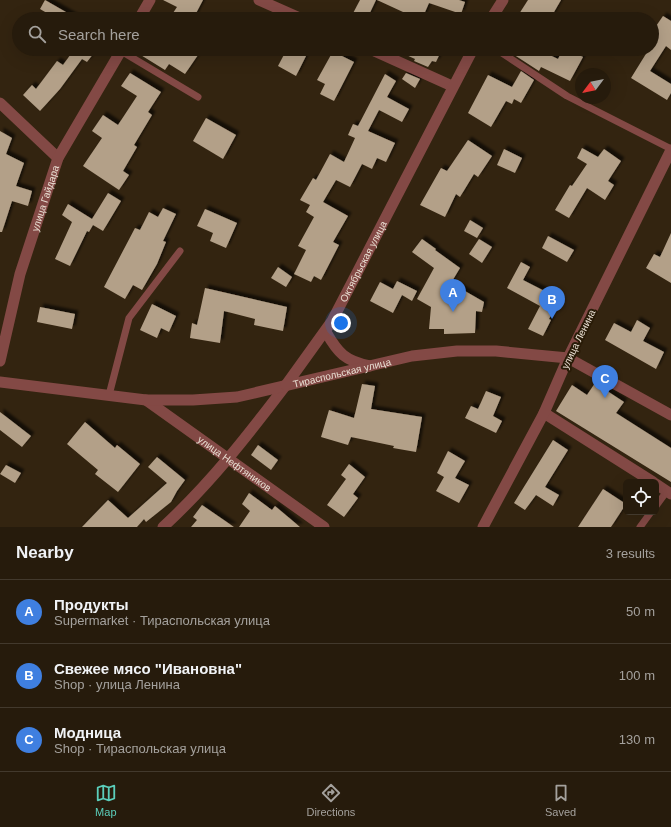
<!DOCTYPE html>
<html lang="en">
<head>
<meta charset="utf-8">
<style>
	:root { --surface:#261b0c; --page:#2e2415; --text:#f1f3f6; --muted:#a4a19d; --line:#42392d; --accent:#5bcebb }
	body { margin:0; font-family:Arial,sans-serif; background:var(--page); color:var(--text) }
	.controls { position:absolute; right:12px; bottom:12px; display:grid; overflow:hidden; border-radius:6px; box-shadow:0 4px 16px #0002 }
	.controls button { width:36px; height:36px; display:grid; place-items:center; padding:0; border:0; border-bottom:1px solid var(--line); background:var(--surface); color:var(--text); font:20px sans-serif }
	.compass { position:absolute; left:575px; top:68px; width:36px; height:36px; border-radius:50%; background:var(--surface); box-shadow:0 4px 16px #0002; rotate:238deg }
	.you { position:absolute; left:341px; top:323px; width:14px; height:14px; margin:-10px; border:3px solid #fff; border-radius:50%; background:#1a73e8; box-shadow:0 0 0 6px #1a73e833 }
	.badge { display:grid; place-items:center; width:26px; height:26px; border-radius:50%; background:var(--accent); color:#fff; font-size:13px; font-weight:700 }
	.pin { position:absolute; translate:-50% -33px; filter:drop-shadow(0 1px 2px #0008) }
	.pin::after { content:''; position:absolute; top:21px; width:14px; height:12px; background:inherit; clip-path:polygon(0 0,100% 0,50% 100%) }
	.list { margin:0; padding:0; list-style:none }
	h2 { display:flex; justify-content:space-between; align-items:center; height:52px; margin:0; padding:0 16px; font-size:17px }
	h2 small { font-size:13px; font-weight:400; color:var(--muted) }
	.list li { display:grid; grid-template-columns:26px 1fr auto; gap:12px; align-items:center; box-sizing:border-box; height:64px; padding:0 16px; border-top:1px solid var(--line) }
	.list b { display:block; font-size:15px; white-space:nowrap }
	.list p { margin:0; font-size:13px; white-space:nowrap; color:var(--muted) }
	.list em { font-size:13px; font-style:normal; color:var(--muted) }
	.icon { flex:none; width:22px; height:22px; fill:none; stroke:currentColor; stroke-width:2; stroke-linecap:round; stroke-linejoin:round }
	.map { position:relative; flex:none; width:671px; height:527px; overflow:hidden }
	.search { position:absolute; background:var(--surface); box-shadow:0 4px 16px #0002; left:12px; right:12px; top:12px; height:44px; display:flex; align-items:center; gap:10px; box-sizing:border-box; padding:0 14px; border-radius:22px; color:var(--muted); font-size:15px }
	.sheet { height:244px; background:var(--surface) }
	nav { display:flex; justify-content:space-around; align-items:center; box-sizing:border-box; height:56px; border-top:1px solid var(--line); background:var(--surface); font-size:11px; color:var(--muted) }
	nav a { display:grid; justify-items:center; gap:2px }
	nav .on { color:var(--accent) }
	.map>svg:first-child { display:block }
	.building { fill:#b3a088; filter:url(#shadow) }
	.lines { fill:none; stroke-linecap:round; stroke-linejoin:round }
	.service { stroke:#834945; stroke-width:7 }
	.minor { stroke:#834945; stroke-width:11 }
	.tertiary { stroke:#834945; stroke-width:11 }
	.labels { text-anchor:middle; stroke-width:4; stroke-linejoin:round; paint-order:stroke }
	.street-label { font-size:10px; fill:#e9dfd3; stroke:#291b07 }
</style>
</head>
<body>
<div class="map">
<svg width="671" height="527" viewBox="0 0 671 527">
	<defs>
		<filter id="shadow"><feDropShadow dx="3.5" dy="-3.5" stdDeviation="1" flood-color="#0009"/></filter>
	</defs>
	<rect width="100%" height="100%" fill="#332410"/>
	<!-- building -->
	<g class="building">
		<path d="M45 0 78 19H57L40 9Z"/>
		<path d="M163 0H203L193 19H169L177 7Z"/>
		<path d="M360 0H376L367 19H350Z"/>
		<path d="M377 0H459L465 2 461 14 429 3 422 19H399L403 12Z"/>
		<path d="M528 0H561L550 19H527L519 14Z"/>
		<path d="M663 16 671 21V50L666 46 650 71 671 84V93L667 100 631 78 649 49H652V32Z"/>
		<path d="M70 49H97L87 62 82 59 60 89 40 111 23 95 32 85 36 89 57 61 63 65 73 51Z"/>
		<path d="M131 49H189L198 55 185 74 169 64 165 70Z"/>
		<path d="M287 49H303L308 52 296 76 278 66Z"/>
		<path d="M393 49H442L436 62 432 61 428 67 414 61 415 59Z"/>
		<path d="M505 49H537L558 59 563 49H567L583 57 570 81 541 67 539 71Z"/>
		<path d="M332 53H336L354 62 334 101 320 94 325 84 317 80Z"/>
		<path d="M521 71 534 80 521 103 514 99 512 104 506 101 491 127 468 113 488 75 512 87Z"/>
		<path d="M130 73 161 92 148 112 152 115 134 145 137 147 123 171 129 175 119 190 83 166 102 138 92 131 103 115 118 125 137 96 121 86Z"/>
		<path d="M406 73 420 79 415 88 402 79Z"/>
		<path d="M385 74 396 81 387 97 409 109 402 122 379 110 368 131 395 143 386 162 377 158 372 169 362 164 350 187 336 180 323 202 348 216 333 242 339 245 321 280 314 276 311 282 294 274 306 250 298 246 314 217 306 212 310 205 300 200 313 178 316 180 330 154 344 162 355 138 348 135 353 124 358 126Z"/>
		<path d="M206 118 236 135 223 159 193 141Z"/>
		<path d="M0 131 12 138 6 154 24 163 16 186 32 191 28 206 12 201 2 232H0Z"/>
		<path d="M468 140 492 156 478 177 474 174 460 197 456 194 445 217 420 205 441 168 447 171Z"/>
		<path d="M582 148 598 157 604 149 621 161 608 181 614 185 605 200 587 188 569 218 555 210 570 185 572 186 587 164 577 158Z"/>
		<path d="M504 149 522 158 515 173 497 165Z"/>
		<path d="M108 193 121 201 103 231 93 225 89 232 87 231 70 266 55 259 72 222 62 215 68 204 92 219Z"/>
		<path d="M163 208 176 214 163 241 166 242 157 264 142 290 133 285 125 299 104 287 135 228 140 230 149 212 158 217Z"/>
		<path d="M205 209 237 223 226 248 210 241 213 233 197 226Z"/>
		<path d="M470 220 483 228 477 238 464 231Z"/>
		<path d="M671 233V283L646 268 654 254 660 257Z"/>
		<path d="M548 236 574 250 567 262 542 248Z"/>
		<path d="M422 239 436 249 435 250 460 268 451 283 484 302 482 312 476 311 475 333 444 334V329H429L431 307 417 299 434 268 412 252Z"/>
		<path d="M479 239 492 247 482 263 469 254Z"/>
		<path d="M521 262 530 267 523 280 560 299 549 319 551 320 543 336 528 329 540 306 507 288Z"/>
		<path d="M278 267 292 277 286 287 271 278Z"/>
		<path d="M397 281 417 291 412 301 402 295 393 313 370 301 380 282 393 289Z"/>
		<path d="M205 288 287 307 283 331 254 325 255 319 224 311 220 343 190 338 192 323 197 325Z"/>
		<path d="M152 304 176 316 169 332 161 328 157 338 140 330Z"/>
		<path d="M40 307 75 314 72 329 37 322Z"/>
		<path d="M637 320 650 328 643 341 664 352 656 369 605 340 614 323 631 332Z"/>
		<path d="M595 383 624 402 616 413 671 448V482L556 411 572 385 587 395Z"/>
		<path d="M362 384 375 386 371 409 422 417 416 452 393 448 394 446 351 437 348 445 321 437 329 410 354 418Z"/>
		<path d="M486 391 501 397 493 416 502 421 496 433 465 418 471 406 478 409Z"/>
		<path d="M0 412 31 436 22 447 0 430Z"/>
		<path d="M85 422 115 448 117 445 140 464 118 492 95 474 98 470 67 444Z"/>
		<path d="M553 440 568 450 545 487 559 495 553 506 536 495 525 510 514 503Z"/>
		<path d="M258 445 278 460 271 470 251 455Z"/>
		<path d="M448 451 465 461 455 478 469 485 459 503 436 491 444 477 437 473Z"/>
		<path d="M157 457 185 480 177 491 171 502 146 522 144 519 137 527H82L108 500 128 518 167 483 148 467Z"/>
		<path d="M349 464 365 477 353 494 358 498 344 517 327 505 346 479 341 475Z"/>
		<path d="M6 465 21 473 15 483 0 474Z"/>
		<path d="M603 489 626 504 611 527H578Z"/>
		<path d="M249 493 272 510 275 506 300 527H239L250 511 242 504Z"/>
		<path d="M202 505 234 527H191L197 520 193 517Z"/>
	</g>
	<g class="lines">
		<!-- service -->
		<g class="service">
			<path d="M496 49 567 96 671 149"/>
			<path d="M121 51 198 97"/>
			<path d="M109 395 129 318 180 251"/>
			<path d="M656 506 667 491"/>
			<path d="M640 527 651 512"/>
		</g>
		<!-- minor -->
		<g class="minor">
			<path d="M259 0 302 19"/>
			<path d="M139 19 150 0"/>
			<path d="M370 49 452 86"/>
			<path d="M0 103 58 158"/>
			<path d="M326 332C338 353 345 361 370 366"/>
			<path d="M568 358 671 150"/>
			<path id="s1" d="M0 361 20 274 58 158 122 49"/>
			<path id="s2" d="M146 400 324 527"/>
			<path d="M544 413 653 482"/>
			<path d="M656 484 671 494"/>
			<path d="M163 527C210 484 248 435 286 385"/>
		</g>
		<!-- tertiary -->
		<g class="tertiary">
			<path d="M491 19 503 0"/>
			<path id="s3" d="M0 382 146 400H193L237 397 412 356 457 351H496L568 358 671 415"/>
			<path id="s4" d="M286 385 332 321 473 49"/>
			<path d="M483 527 544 413 568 358"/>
		</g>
	</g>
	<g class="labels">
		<!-- street labels -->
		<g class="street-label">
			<text dy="4" stroke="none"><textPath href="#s1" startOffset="169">улица Гайдара</textPath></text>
			<text dy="4" stroke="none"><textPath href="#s4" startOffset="146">Октябрьская улица</textPath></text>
			<text transform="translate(578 339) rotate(-64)" y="4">улица Ленина</text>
			<text dy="4" stroke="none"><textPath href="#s3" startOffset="346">Тираспольская улица</textPath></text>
			<text dy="4" stroke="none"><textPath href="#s2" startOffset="109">улица Нефтяников</textPath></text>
		</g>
	</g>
</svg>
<div class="controls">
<button><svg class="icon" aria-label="locate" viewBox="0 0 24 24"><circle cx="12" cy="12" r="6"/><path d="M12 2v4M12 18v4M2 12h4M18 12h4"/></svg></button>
</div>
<svg class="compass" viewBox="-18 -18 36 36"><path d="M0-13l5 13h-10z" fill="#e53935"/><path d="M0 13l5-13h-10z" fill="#a4a19d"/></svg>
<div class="you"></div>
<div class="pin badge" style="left:453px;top:312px;background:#3f7fe0">A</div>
<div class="pin badge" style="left:552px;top:319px;background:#3f7fe0">B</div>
<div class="pin badge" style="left:605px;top:398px;background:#3f7fe0">C</div>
<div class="search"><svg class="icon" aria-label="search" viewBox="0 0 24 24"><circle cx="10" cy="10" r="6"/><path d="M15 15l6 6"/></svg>Search here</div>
</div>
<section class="sheet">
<h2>Nearby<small>3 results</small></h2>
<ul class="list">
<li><span class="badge" style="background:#3f7fe0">A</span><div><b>Продукты</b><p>Supermarket · Тираспольская улица</p></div><em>50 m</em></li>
<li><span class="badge" style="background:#3f7fe0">B</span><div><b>Свежее мясо &quot;Ивановна&quot;</b><p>Shop · улица Ленина</p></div><em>100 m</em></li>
<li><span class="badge" style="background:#3f7fe0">C</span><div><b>Модница</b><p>Shop · Тираспольская улица</p></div><em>130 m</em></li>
</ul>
</section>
<nav>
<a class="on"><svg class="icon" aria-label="map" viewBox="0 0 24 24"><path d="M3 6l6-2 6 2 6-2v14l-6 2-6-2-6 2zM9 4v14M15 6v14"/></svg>Map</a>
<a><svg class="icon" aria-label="directions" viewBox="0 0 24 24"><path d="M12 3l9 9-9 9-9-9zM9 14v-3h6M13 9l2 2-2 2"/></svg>Directions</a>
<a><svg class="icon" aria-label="saved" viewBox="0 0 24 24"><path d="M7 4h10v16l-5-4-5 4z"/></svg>Saved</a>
</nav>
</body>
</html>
